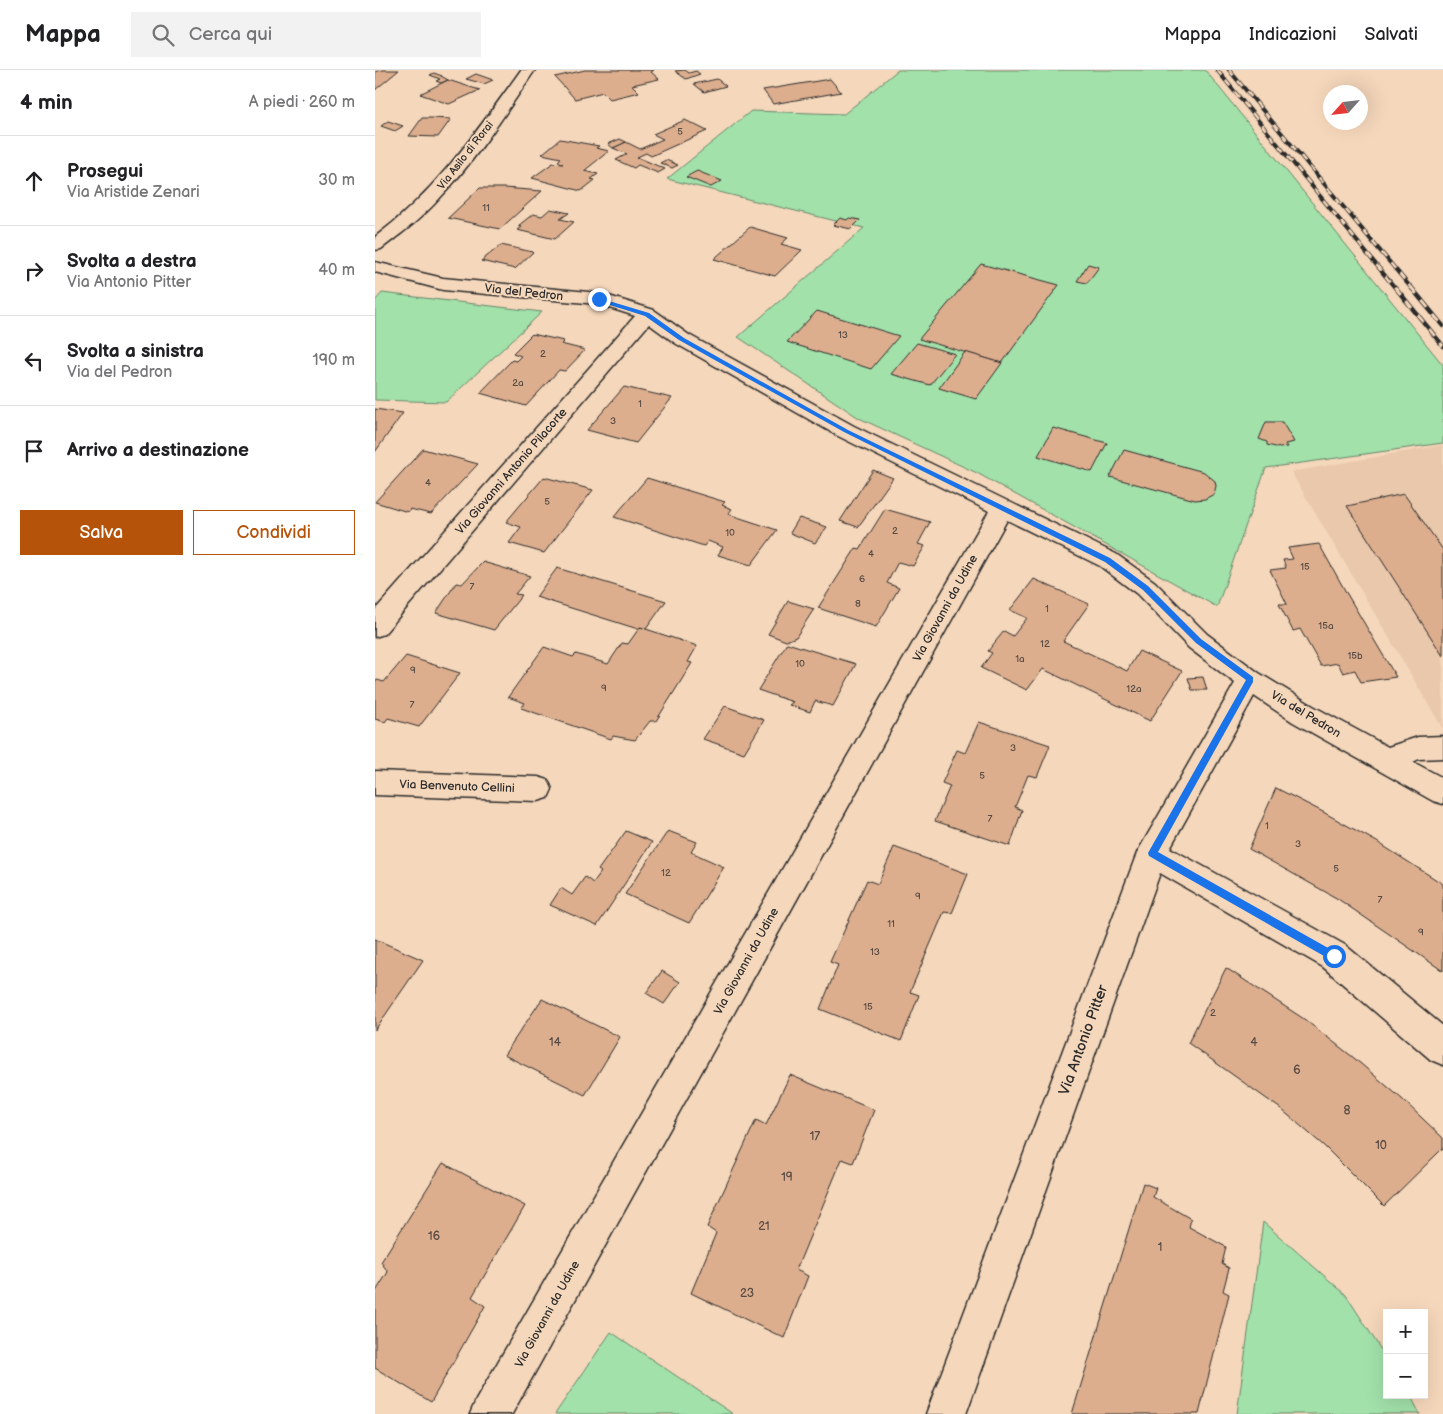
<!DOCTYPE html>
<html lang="it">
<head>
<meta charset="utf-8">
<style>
	:root { --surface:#fff; --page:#f2f2f2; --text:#202124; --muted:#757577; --line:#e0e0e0; --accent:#b45309 }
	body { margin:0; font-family:"Balsamiq Sans",sans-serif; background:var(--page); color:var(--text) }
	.controls { position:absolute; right:15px; bottom:15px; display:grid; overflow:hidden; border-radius:0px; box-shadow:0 5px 20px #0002 }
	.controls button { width:45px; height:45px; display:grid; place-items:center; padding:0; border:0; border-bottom:1px solid var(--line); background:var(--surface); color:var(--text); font:25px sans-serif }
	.compass { position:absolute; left:948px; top:15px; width:45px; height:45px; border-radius:50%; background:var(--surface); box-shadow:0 5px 20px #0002; rotate:243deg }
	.stop { position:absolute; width:15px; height:15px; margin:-11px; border:4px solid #1a73e8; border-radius:50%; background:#fff }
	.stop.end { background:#1a73e8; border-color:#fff; box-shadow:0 1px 5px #0008 }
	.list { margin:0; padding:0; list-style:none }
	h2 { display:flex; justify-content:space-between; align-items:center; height:65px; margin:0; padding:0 20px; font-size:21px }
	h2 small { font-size:16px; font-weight:400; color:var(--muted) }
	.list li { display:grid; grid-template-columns:32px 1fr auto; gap:15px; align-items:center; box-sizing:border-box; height:90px; padding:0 20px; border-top:1px solid var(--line) }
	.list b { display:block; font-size:19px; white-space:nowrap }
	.list p { margin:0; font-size:16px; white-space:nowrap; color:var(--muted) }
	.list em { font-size:16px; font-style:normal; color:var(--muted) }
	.actions { display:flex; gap:10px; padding:15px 20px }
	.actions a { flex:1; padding:11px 0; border:1px solid var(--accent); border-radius:0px; text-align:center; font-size:18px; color:var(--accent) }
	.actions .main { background:var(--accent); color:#fff }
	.icon { flex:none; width:28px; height:28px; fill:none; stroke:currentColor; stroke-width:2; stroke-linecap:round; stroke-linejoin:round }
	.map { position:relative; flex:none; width:1068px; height:1344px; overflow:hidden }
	header { display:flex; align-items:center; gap:30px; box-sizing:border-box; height:70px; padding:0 25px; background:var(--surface); border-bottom:1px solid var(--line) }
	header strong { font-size:24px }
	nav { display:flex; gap:28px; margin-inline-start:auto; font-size:18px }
	.search { width:350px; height:45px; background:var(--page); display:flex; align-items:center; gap:12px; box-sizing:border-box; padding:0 18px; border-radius:0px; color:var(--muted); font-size:19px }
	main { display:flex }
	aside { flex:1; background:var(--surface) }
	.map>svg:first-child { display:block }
	.built { fill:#eac8ab }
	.green { fill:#a2e1aa; stroke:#66866a }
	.building { fill:#ddae8e; stroke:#2b2b2b }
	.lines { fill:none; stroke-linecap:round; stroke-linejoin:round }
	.street-casing { stroke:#2b2b2b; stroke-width:3 }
	.street { fill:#f5d7bb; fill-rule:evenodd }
	.rail-far1-casing { stroke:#2b2b2b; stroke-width:4 }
	.rail-casing { stroke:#2b2b2b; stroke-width:4.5 }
	.rail-far1 { stroke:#f5d7bb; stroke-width:2.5; stroke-dasharray:7; stroke-linecap:butt }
	.rail { stroke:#f5d7bb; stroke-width:3; stroke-dasharray:9; stroke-linecap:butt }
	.route { fill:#1a73e8 }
	.labels { text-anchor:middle; stroke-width:4; stroke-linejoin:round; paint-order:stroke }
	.number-label { font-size:10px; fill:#584c44 }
	.far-street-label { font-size:11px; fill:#2b2b2b; stroke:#f5d7bb }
	.street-label { font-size:12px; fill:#2b2b2b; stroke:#f5d7bb }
	.near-number-label { font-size:12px; fill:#584c44 }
	.near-street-label { font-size:15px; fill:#2b2b2b; stroke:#f5d7bb }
</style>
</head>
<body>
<header>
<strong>Mappa</strong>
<div class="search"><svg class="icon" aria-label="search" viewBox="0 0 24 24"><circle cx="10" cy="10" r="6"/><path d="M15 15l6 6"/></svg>Cerca qui</div>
<nav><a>Mappa</a><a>Indicazioni</a><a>Salvati</a></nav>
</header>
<main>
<aside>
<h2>4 min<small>A piedi · 260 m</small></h2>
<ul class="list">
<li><svg class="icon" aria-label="ahead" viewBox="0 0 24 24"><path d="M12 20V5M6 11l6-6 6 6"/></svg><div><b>Prosegui</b><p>Via Aristide Zenari</p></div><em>30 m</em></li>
<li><svg class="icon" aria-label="right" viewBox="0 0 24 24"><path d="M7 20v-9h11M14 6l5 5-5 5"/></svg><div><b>Svolta a destra</b><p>Via Antonio Pitter</p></div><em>40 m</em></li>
<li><svg class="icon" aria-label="left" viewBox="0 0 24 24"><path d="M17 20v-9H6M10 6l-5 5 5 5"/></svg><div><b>Svolta a sinistra</b><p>Via del Pedron</p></div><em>190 m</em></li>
<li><svg class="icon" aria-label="arrive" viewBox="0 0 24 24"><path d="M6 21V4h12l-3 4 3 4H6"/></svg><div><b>Arrivo a destinazione</b></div></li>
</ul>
<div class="actions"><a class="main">Salva</a><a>Condividi</a></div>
</aside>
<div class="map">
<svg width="1068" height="1344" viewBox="0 0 1068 1344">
	<rect width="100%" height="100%" fill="#f5d7bb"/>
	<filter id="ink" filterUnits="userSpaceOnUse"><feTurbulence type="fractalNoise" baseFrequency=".02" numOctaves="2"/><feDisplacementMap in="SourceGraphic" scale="10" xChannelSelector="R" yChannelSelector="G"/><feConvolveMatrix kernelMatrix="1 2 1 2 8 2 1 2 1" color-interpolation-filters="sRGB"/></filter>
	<g filter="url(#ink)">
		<!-- built -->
		<path class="built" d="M1068 375V659L916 402Z"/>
		<!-- green -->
		<g class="green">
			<path d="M523 0H830L1068 295V373L891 398 842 537 602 403 484 348 363 267 489 158 292 109 376 41 469 44Z"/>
			<path d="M7 223 167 242 71 332 0 330V231Z"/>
			<path d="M888 1152 971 1225 1012 1289V1325H1035L1045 1344H862Z"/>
			<path d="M236 1262 358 1344H180Z"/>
		</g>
		<!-- building -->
		<g class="building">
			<path d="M7 0H24L0 20V2Z"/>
			<path d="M210 0H279L276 2 284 9 257 15 264 22 235 29 228 22 200 29 180 7Z"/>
			<path d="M310 0 314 3 321 1 325 4 311 9 300 1Z"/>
			<path d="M59 3 67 6H66L73 10 66 13 61 11 65 9 55 5Z"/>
			<path d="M101 4 118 10 109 14 91 9Z"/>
			<path d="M342 9 351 16 329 22 319 14Z"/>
			<path d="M455 9 466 22 398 34 388 20Z"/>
			<path d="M73 10 98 18 105 20 74 34 45 24Z"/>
			<path d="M47 48H56L76 49 63 67 34 66Z"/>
			<path d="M310 50 332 61 276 86 271 83 262 87 290 99 283 103 263 95 259 98 241 90 252 84 238 78 251 72 265 79 288 69 278 64Z"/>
			<path d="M13 51 28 56 20 61 6 56Z"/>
			<path d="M185 69 224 76 221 78 234 81 209 101 223 104 216 109 220 110 206 121 157 108 178 93 188 94 183 91 186 88 167 84Z"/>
			<path d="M245 69 251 72 238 78 233 74Z"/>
			<path d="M291 90 303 95 297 98 285 93Z"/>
			<path d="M322 101 347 111 336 117 311 107Z"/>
			<path d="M105 118H129L167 121 125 159 73 148Z"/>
			<path d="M175 139 194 143 185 149 199 152 180 169 142 160 146 157 143 156 158 144 167 146Z"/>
			<path d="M465 148 472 150 474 148 485 150 476 159 458 155Z"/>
			<path d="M375 157 413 168 406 174 427 180 400 206 339 189Z"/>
			<path d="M126 175 153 181 158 182 140 199 106 191Z"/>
			<path d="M606 194 684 215 627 293 544 269Z"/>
			<path d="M713 194 724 197 712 213 702 211Z"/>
			<path d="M442 241 524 266 496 299 412 272Z"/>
			<path d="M157 264 189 271 186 274 210 280 190 301 184 300 151 336 105 323 137 290 141 291 146 286 138 283Z"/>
			<path d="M542 273 580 284 555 315 516 304Z"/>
			<path d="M590 282 627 293 601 329 564 318Z"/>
			<path d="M249 317 297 328 261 373 212 360Z"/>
			<path d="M0 339 28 343 0 382Z"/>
			<path d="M891 352H907L919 372 910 374 912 377 905 378 892 375V372L884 369Z"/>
			<path d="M678 358 732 373 717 402 663 386Z"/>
			<path d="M48 379 103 394 56 444 35 439 33 442 0 432Z"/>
			<path d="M749 380 829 402 840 411 841 416 839 424 830 429 820 430 735 407Z"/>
			<path d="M498 400 518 408 483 457 465 451Z"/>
			<path d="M169 407 218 420 169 483 134 473 146 457 131 452Z"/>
			<path d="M272 408 350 432 347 435 357 439 353 444 402 460 376 495 343 485 348 477 333 471 329 476 239 447Z"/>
			<path d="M1029 424 1068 480V586L972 436Z"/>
			<path d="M510 439 555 452 543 474 550 476 538 496 523 492 512 513 524 518 501 557 443 538 481 478 485 479Z"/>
			<path d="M424 448 452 457 440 473 415 463Z"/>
			<path d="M944 474 972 524 1021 607 986 612 980 600 968 603 963 593 946 596 925 559 918 561 904 534H912L895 500 911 498 908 490 918 489 913 478Z"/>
			<path d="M108 492 155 506 140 524 147 525 119 560 61 543 81 513 87 514Z"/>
			<path d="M182 498 291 531 271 559 265 557 263 559 161 527Z"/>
			<path d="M659 509 714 534 688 571 752 601 764 581 807 601 775 651 668 599 652 620 606 598 617 583 613 581 629 561 638 566 652 548 635 540Z"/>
			<path d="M413 531 439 539 421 567 411 571 393 564Z"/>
			<path d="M265 557 322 576 313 592 317 593 281 651H275L260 670 238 666 236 669 146 638 150 633 133 627 169 577 198 587 201 584 233 594 247 573 253 574Z"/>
			<path d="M412 573 481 594 458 636 440 631 435 642 414 635 418 632 383 620Z"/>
			<path d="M31 586 85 603 44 657 13 648 10 652 0 649V613L2 610 9 612Z"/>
			<path d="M828 607 832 620H817L813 608Z"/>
			<path d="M350 636 389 650 369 683 328 669Z"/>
			<path d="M604 652 675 675 662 707 653 705 640 737 647 740 635 776 560 751 575 716 567 713 582 680 590 683Z"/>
			<path d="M901 718 948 742 1002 772 1068 814V901L963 829 874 779Z"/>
			<path d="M251 761 277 772 222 856 175 835 186 818 197 825 210 807 218 813 226 802 223 800Z"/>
			<path d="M293 761 322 772 316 782 349 797 314 853 250 824Z"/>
			<path d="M519 777 593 804 577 843 569 842 535 922 544 925 526 971 445 939 463 895 455 892 492 810 503 814Z"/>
			<path d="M0 869 48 890 0 960Z"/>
			<path d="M851 898 929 949 979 988 1027 1029 1068 1068V1078L1009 1136 949 1076 906 1039 813 973Z"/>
			<path d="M287 901 305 912 289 934 271 923Z"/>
			<path d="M167 929 245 967 210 1025 129 985Z"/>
			<path d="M415 1005 499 1040 478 1093 467 1089 421 1200 433 1206 409 1268 316 1223 341 1163 332 1157 381 1050 391 1055Z"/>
			<path d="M68 1093 150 1136 97 1227 110 1236 56 1332 0 1298V1223L13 1202 6 1192Z"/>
			<path d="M768 1113 781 1118 778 1127 816 1149 814 1157 851 1177 847 1194 854 1198 848 1221 854 1224 824 1344H697Z"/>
		</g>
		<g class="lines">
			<!-- street casing -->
			<g class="street-casing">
				<g id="street">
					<path d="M146 0H160C130 44 101 90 64 129 47 148 27 163 6 179L0 180V167C61 121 102 61 146 0Z"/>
					<path d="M0 192 68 208 224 223 279 240 314 265 479 356 741 484 780 512 832 564 884 603 938 636 1013 677 1043 667 1068 666V688L1044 689 1038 692 1068 708V734L1058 731 918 652 879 626 795 778 970 875 1068 956V995L1056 990 948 897 785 803 591 1344H551L762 783 860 613 814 578 762 524 725 496 632 450 137 1344H95L101 1330 614 441 463 366 300 273 274 254 9 564 0 567V540L260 246 222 234 68 220 0 202Z"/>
					<path d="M0 701 163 707 173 710 177 719 173 728 163 731 0 725Z"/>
				</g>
			</g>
			<!-- street -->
			<use href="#street" class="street"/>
			<!-- rail-far1 casing -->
			<g class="rail-far1-casing">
				<g id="rail-far1">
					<path d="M842 0 1021 219"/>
					<path d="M854 0 1037 219"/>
				</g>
			</g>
			<!-- rail casing -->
			<g class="rail-casing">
				<g id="rail">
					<path d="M1020 217 1068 276"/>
					<path d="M1036 217 1068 256"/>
				</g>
			</g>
			<!-- rail-far1 -->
			<use href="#rail-far1" class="rail-far1"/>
			<!-- rail -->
			<use href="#rail" class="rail"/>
		</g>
	</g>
	<!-- route -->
	<path class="route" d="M224 228 274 243 309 268 473 360 735 488 773 516 826 569 878 607V612L783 782 962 883V890H956L774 786 773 783 871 610 821 573 768 520 730 492 469 362 304 270 270 246 222 231Z"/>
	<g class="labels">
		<!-- number labels -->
		<g class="number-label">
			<text x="305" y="65">5</text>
			<text x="111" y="141">11</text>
			<text x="468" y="268">13</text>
			<text x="168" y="287">2</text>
			<text x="143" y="316">2a</text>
			<text x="265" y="337">1</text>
			<text x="238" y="354">3</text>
			<text x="53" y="416">4</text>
			<text x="172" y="435">5</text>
			<text x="520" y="464">2</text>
			<text x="355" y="466">10</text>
			<text x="496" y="487">4</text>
			<text x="930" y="500">15</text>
			<text x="487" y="512">6</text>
			<text x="97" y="520">7</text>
			<text x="483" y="537">8</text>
			<text x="672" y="542">1</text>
			<text x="951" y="559">15a</text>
			<text x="670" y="577">12</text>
			<text x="980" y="589">15b</text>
			<text x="645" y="592">1a</text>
			<text x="425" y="597">10</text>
			<text x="38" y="603">9</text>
			<text x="229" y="621">9</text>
			<text x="759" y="622">12a</text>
			<text x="37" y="638">7</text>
			<text x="638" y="681">3</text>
			<text x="607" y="709">5</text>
			<text x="615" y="752">7</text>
			<text x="892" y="759">1</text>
			<text x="923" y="777">3</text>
			<text x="961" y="802">5</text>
			<text x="291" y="806">12</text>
			<text x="543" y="829">9</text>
			<text x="1005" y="833">7</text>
			<text x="516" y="857">11</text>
			<text x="1046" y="865">9</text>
			<text x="500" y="885">13</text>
			<text x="493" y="940">15</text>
			<text x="838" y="946">2</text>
		</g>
		<!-- far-street labels -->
		<g class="far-street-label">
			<text transform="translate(90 85) rotate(-52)" y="4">Via Asilo di Rorai</text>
		</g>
		<!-- street labels -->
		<g class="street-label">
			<text transform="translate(149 222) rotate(6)" y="4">Via del Pedron</text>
			<text transform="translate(136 401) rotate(-49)" y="4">Via Giovanni Antonio Pilacorte</text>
			<text transform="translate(570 538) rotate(-61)" y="4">Via Giovanni da Udine</text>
			<text transform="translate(931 644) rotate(31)" y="4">Via del Pedron</text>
			<text transform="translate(82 716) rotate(2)" y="4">Via Benvenuto Cellini</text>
			<text transform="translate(371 891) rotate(-61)" y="4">Via Giovanni da Udine</text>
			<text transform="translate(172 1244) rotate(-61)" y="4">Via Giovanni da Udine</text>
		</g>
		<!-- near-number labels -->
		<g class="near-number-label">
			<text x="180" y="976">14</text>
			<text x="879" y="976">4</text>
			<text x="922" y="1004">6</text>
			<text x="972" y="1044">8</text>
			<text x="440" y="1070">17</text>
			<text x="1006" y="1079">10</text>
			<text x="412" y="1111">19</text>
			<text x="389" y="1160">21</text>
			<text x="59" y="1170">16</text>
			<text x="785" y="1181">1</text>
			<text x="372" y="1227">23</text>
		</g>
		<!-- near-street labels -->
		<g class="near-street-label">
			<text transform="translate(708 970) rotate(-70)" y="5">Via Antonio Pitter</text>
		</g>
	</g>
</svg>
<div class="controls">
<button>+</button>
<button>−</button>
</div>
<svg class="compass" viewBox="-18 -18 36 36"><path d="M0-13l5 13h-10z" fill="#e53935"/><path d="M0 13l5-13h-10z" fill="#757577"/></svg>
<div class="stop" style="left:959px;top:886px"></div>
<div class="stop end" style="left:224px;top:229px"></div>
</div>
</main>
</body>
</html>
